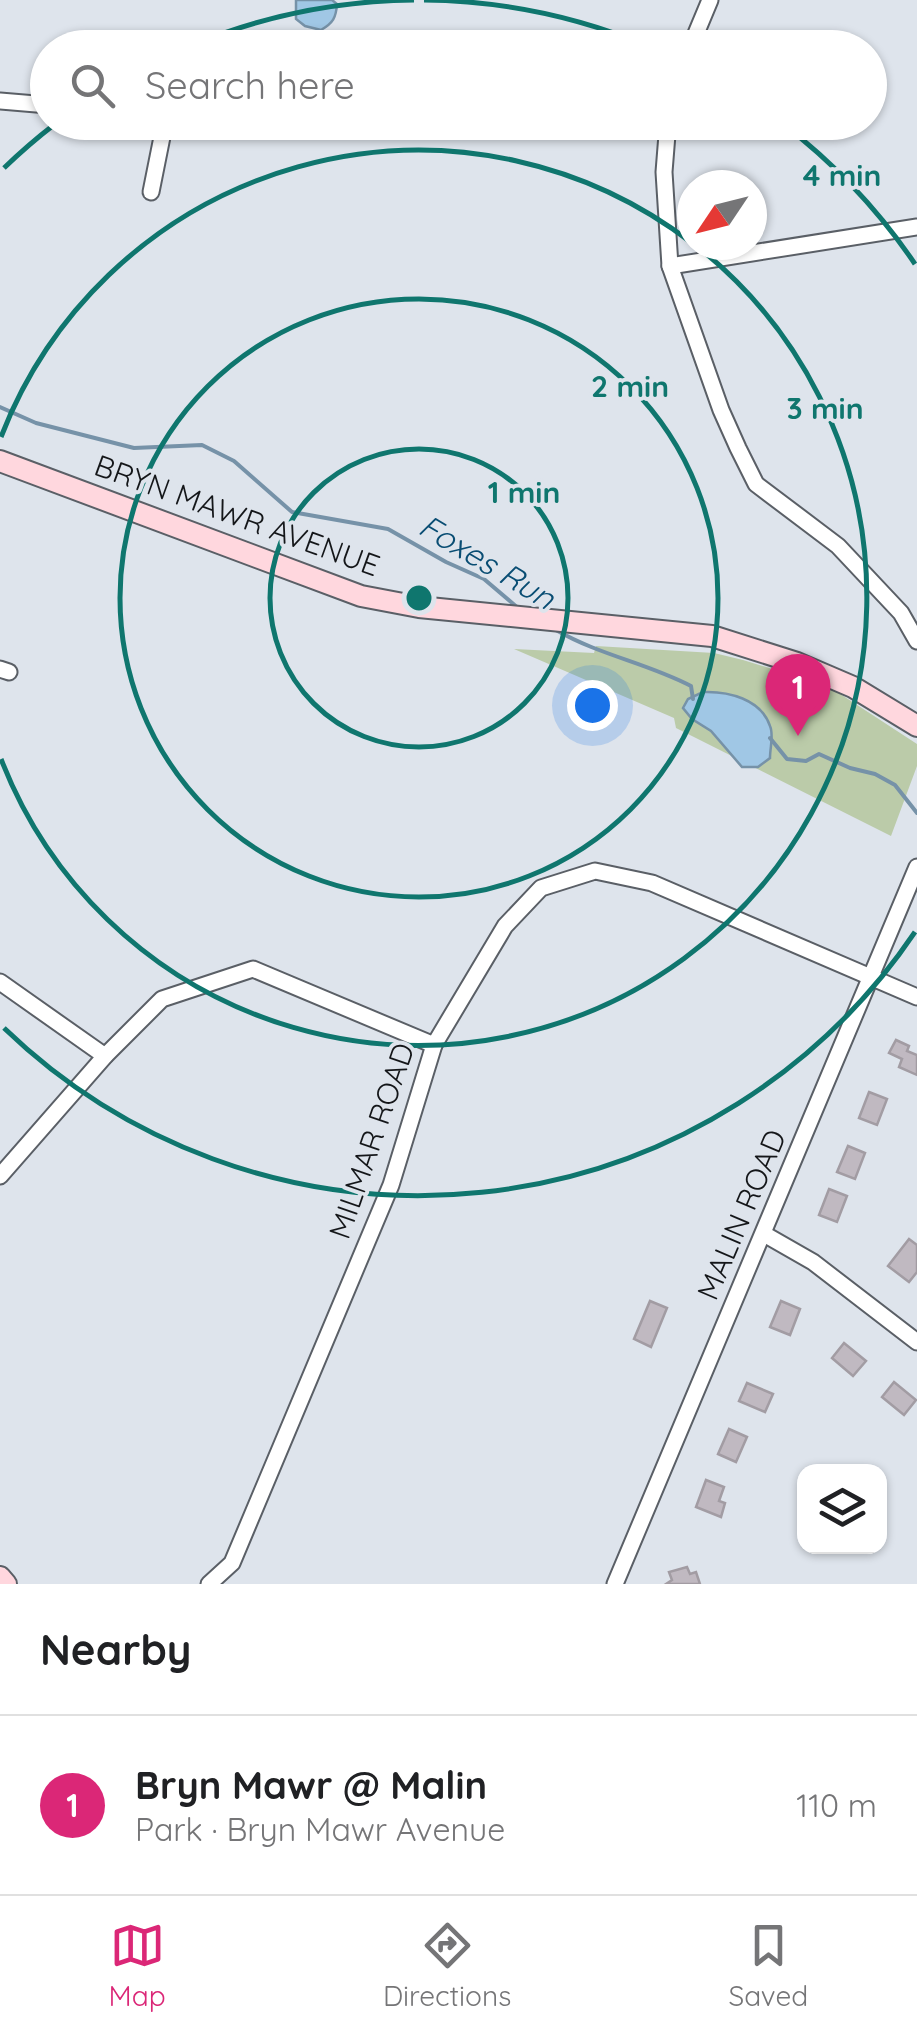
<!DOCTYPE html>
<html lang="en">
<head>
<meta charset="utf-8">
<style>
	:root { --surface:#fff; --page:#f6f6f6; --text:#202124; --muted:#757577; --line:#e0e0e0; --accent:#db2777 }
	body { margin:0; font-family:Quicksand,sans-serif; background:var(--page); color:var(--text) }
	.controls { position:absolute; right:30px; bottom:30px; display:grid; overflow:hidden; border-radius:20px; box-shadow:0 2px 8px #0004 }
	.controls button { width:90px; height:90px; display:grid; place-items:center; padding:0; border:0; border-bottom:2px solid var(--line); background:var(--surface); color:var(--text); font:50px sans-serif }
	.compass { position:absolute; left:677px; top:170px; width:90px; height:90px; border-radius:50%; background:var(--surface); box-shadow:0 2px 8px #0004; rotate:235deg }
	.you { position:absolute; left:592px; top:705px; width:35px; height:35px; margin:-25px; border:8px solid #fff; border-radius:50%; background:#1a73e8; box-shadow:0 0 0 15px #1a73e833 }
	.badge { display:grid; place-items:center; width:65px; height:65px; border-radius:50%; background:var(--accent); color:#fff; font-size:32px; font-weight:700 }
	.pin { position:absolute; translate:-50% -82px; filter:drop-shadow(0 2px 5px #0008) }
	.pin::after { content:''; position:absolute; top:52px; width:35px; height:30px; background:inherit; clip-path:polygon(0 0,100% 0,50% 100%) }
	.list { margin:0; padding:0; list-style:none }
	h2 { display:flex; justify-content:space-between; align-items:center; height:130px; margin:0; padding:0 40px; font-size:42px }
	h2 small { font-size:32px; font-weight:400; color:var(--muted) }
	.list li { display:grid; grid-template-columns:65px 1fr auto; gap:30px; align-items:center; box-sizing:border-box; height:180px; padding:0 40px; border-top:2px solid var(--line) }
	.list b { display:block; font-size:38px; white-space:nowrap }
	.list p { margin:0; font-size:32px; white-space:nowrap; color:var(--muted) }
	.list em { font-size:32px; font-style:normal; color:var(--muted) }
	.icon { flex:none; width:55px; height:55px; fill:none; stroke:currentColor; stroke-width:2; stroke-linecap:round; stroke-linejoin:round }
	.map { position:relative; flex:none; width:917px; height:1584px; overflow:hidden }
	.search { position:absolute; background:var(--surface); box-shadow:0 2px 8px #0004; left:30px; right:30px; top:30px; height:110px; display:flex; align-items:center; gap:25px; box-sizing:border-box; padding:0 35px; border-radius:55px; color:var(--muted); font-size:38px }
	.sheet { height:310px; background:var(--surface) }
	nav { display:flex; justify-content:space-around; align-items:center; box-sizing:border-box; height:140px; border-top:2px solid var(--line); background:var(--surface); font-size:28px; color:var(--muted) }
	nav a { display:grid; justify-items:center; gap:5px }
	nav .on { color:var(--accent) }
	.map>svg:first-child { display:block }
	.green { fill:#bbcba9 }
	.water { fill:#a0c7e5; stroke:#7692a8; stroke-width:2.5 }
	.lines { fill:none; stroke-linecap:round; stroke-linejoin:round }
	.stream { stroke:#7692a8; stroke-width:4 }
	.building { fill:#c0b9c1; stroke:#a29ca3; stroke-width:2.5 }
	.street-casing { stroke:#5a5f66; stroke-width:19 }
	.secondary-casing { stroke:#5a5f66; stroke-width:24 }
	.street { stroke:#fff; stroke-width:15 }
	.secondary { stroke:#ffd7de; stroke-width:20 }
	.ring { fill:none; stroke:#0f766e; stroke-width:5 }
	.labels { text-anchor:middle; stroke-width:8; stroke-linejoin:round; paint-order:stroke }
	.street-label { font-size:30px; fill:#141619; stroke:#dee4ec }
	.water-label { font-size:32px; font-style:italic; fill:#094d73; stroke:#dee4ec }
	.centre { fill:#0f766e; stroke:#dee4ec; stroke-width:5 }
	.ring-label { font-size:30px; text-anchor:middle; font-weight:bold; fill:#0f766e; stroke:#dee4ec; stroke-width:8; stroke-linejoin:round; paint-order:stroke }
</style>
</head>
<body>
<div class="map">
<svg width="917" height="1584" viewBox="0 0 917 1584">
	<rect width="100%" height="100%" fill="#dee4ec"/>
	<!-- green -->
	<path class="green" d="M596 646 714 653 743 660 828 686 917 744V766L891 836 676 728 674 718 514 649 594 653Z"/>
	<!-- water -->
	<g class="water">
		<path d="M296 0H332L337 4C336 18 333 23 321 30L305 26 296 19Z"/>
		<path d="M703 692C728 691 761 699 770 726 774 735 770 747 770 758L758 767H742L711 731 692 719 683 708 688 699Z"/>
	</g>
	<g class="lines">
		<!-- stream -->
		<g class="stream">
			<path d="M0 407 36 423 134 448 202 445 234 461 292 512 388 529 446 562 484 579 518 608"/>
			<path d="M556 630C599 655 647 663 691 686L693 699"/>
			<path d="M770 738 787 759 806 761 819 754 850 768 875 774 895 785 917 813"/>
		</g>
	</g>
	<!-- building -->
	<g class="building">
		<path d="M896 1040 909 1046 907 1051 917 1055V1075L899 1067 902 1059 889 1053Z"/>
		<path d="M869 1092 887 1099 877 1125 859 1118Z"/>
		<path d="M848 1146 865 1153 855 1179 837 1172Z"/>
		<path d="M829 1189 847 1196 837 1222 819 1215Z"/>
		<path d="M909 1239 917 1245V1272L909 1282 888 1266Z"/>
		<path d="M650 1301 667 1308 651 1347 634 1339Z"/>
		<path d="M781 1301 800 1309 790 1335 770 1327Z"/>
		<path d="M844 1343 866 1361 853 1376 832 1358Z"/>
		<path d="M894 1382 916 1400 904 1415 882 1397Z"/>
		<path d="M747 1383 773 1394 765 1412 739 1401Z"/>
		<path d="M729 1429 747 1437 736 1462 718 1454Z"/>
		<path d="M706 1480 724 1487 719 1501 725 1503 721 1517 696 1507Z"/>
		<path d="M687 1567 690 1574 696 1572 700 1584H666L672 1580 669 1572Z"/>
	</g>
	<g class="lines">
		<!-- street casing -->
		<g class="street-casing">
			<g id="street">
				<path d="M690 48 710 0"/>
				<path d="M0 101 48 105"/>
				<path d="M668 122 664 172 670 266 721 410 738 448 756 484 838 546 901 613 917 641"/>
				<path d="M151 192 165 122"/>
				<path d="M670 266 917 227"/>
				<path d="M0 669 9 672"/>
				<path d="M0 982 105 1056"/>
				<path d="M0 1176 105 1056 162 999 253 969 434 1045"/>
				<path d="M764 1234 813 1262 917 1342"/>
				<path d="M209 1584 232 1563 391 1185 434 1045 505 926 541 888 595 871 652 883 917 997"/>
				<path d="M615 1584 917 867"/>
			</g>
		</g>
		<!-- secondary casing -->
		<g class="secondary-casing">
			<g id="secondary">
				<path d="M0 461 361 596 419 607 712 636 797 663 853 687 917 726"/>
				<path d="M0 1577 6 1584"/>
			</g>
		</g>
		<!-- street -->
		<use href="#street" class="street"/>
		<!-- secondary -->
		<use href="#secondary" class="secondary"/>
	</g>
	<!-- distance rings -->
	<g class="ring">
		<circle cx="419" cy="598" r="149"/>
		<circle cx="419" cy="598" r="299"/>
		<path d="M1 437A448 448 0 0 1 692 243M698 247A448 448 0 1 1 1 759"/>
		<path d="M915 932A598 598 0 0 1 4 1028M4 168A598 598 0 0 1 55 124M190 46A598 598 0 0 1 414 0M424 0A598 598 0 0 1 648 46M783 124A598 598 0 0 1 915 264"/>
	</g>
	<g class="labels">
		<!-- street labels -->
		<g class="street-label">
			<text transform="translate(237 516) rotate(20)" y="10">BRYN MAWR AVENUE</text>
			<text transform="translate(372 1141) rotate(-71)" y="10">MILMAR ROAD</text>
			<text transform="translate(742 1215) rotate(-67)" y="10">MALIN ROAD</text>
		</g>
		<!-- water labels -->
		<g class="water-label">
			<text transform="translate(487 562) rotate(31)" y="11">Foxes Run</text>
		</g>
	</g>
	<circle cx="419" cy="598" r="15" class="centre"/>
	<g class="ring-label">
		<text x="842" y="186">4 min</text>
		<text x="630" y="397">2 min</text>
		<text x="825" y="419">3 min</text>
		<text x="524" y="503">1 min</text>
	</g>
</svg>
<div class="controls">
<button><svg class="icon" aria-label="layers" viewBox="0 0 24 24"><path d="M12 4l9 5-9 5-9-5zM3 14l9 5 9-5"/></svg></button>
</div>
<svg class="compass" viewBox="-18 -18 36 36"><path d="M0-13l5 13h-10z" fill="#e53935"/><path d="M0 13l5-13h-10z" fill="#757577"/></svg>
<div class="you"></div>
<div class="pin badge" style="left:798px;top:736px">1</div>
<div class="search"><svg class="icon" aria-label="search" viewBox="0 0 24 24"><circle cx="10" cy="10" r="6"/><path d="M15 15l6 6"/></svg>Search here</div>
</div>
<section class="sheet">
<h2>Nearby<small></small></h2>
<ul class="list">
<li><span class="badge">1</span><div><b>Bryn Mawr @ Malin</b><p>Park · Bryn Mawr Avenue</p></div><em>110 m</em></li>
</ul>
</section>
<nav>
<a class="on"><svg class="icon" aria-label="map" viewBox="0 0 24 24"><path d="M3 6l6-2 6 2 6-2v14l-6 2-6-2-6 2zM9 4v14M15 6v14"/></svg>Map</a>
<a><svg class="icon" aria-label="directions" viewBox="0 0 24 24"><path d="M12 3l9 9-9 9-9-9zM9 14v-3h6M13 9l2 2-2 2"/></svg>Directions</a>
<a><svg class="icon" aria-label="saved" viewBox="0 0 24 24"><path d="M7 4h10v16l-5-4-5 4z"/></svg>Saved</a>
</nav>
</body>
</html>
